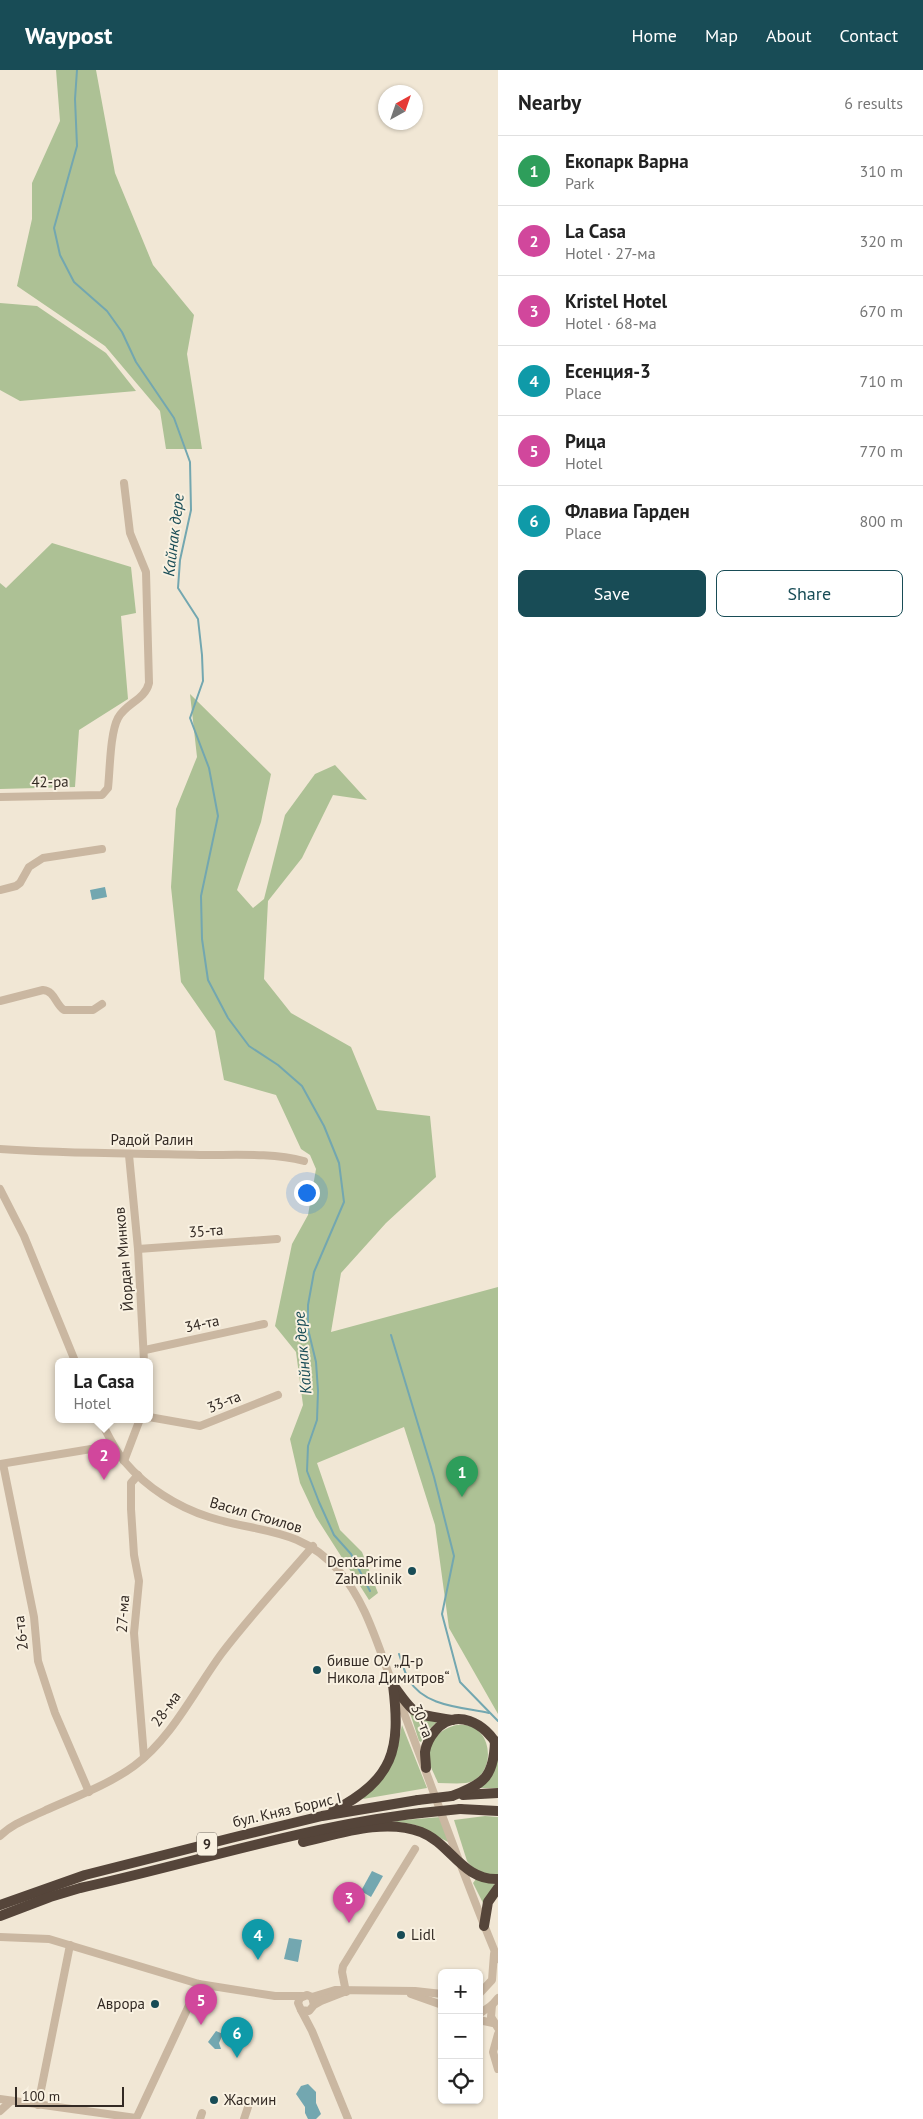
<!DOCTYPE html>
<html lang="en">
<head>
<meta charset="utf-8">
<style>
	:root { --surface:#fff; --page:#f2f2f2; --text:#222; --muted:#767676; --line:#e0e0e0; --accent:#184c56 }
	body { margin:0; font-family:"PT Sans",sans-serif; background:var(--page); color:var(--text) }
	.controls { position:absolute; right:15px; bottom:15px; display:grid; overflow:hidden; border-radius:8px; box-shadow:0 1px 4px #0004 }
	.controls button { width:45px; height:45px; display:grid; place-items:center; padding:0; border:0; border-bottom:1px solid var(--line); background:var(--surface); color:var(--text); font:25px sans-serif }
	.compass { position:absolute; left:378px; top:15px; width:45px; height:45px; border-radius:50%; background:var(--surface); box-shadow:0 1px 4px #0004; rotate:40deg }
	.scale { position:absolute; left:15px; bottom:12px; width:109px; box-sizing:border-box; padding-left:5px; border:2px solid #332a24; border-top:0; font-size:14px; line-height:18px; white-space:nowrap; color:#332a24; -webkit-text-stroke:4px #f9f1e1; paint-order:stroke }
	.you { position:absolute; left:306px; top:1122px; width:18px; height:18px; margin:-12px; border:4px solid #fff; border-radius:50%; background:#1a73e8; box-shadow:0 0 0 8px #1a73e833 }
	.badge { display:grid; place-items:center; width:32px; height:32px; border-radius:50%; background:var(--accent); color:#fff; font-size:16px; font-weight:700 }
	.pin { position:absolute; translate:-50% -41px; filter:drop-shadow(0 1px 2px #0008) }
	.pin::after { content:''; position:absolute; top:26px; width:18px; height:15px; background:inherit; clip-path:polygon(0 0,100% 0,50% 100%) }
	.popup { position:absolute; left:55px; top:1288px; width:98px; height:65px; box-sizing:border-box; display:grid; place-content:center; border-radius:8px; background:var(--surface); filter:drop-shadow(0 1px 4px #0005); font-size:16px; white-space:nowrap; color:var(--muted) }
	.popup b { font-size:19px; color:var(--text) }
	.popup::after { content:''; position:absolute; left:50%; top:100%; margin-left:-10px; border:10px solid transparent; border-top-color:var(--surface) }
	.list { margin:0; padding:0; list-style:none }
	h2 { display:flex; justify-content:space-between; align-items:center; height:65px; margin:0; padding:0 20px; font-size:21px }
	h2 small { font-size:16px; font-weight:400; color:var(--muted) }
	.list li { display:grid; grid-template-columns:32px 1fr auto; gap:15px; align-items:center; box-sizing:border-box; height:70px; padding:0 20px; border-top:1px solid var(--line) }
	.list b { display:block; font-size:19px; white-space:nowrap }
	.list p { margin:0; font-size:16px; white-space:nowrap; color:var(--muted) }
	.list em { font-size:16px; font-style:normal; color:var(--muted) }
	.actions { display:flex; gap:10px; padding:15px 20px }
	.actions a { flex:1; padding:11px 0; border:1px solid var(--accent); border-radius:8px; text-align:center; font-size:18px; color:var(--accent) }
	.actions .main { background:var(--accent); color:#fff }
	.icon { flex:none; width:28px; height:28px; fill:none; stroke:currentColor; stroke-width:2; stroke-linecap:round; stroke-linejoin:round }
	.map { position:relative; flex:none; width:498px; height:2049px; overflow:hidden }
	header { display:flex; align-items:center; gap:30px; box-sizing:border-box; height:70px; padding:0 25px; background:var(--accent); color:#fff }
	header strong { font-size:24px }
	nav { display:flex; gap:28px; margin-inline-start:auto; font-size:18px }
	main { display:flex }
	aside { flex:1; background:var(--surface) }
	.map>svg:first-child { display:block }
	.green { fill:#adc195 }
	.water { fill:#73a7b0 }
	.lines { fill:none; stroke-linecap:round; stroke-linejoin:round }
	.stream { stroke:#73a7b0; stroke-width:2 }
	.minor { stroke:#cab7a1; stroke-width:8 }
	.highway { stroke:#55453a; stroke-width:10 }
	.highway-bridge { stroke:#55453a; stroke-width:10 }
	.poi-dot { fill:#184c56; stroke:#f9f1e1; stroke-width:2 }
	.labels { text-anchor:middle; stroke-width:4; stroke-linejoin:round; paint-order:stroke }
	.shield { fill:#f9f1e1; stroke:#6e665d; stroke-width:1 }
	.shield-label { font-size:14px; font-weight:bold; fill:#332a24 }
	.street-label { font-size:15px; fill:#332a24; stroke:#f9f1e1 }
	.poi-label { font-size:15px; fill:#332a24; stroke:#f9f1e1; text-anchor:start }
	.water-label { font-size:16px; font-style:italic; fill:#184c56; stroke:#f9f1e1 }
</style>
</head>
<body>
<header>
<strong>Waypost</strong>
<nav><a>Home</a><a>Map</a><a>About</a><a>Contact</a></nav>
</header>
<main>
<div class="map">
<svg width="498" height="2049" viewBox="0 0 498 2049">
	<rect width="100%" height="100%" fill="#f1e7d5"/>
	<!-- green -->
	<g class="green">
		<path d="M56 0H96L115 103 153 195 194 245 187 284 202 379H166L160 341 105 276 17 216 32 149V113L60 51Z"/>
		<path d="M0 233 37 236 106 283 136 321 20 331 0 320Z"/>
		<path d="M52 473 131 497 136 543 121 546 128 629 79 660 75 717 0 719V513L6 518Z"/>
		<path d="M190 624 271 704 261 752 237 820 253 838 264 829 285 745 315 704 335 695 367 730 333 725 302 788 268 831 264 909 291 943 351 977 377 1040 430 1046 436 1107 386 1153 341 1203 331 1262 498 1217V1644L449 1558 435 1455 404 1357 317 1393 340 1460 362 1482 378 1523 369 1530 316 1447 300 1413 290 1369 303 1335 296 1282 275 1256 292 1174 308 1145 316 1099 310 1085 301 1079 276 1025 224 1010 215 961 181 912 171 817 176 739 197 687Z"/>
		<path d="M410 1643 438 1651 426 1662 421 1672 419 1671Z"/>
		<path d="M402 1655 427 1718 363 1729 397 1679Z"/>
		<path d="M457 1655C495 1650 498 1708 466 1713 457 1714 447 1713 438 1713 435 1705 430 1697 429 1690 426 1672 441 1658 457 1655Z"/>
		<path d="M498 1688V1718H480Z"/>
		<path d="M485 1746 498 1747V1805C485 1805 475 1802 467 1791L454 1750Z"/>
		<path d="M441 1747 449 1771 448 1772 416 1755 392 1751Z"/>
		<path d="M476 1809 495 1814 483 1833 473 1813Z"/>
	</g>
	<!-- water -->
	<g class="water">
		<path d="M105 817 107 827 92 830 90 820Z"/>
		<path d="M372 1801 383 1806 371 1827 361 1821Z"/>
		<path d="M289 1868 302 1870 298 1892 284 1889Z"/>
		<path d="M216 1961 223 1964 219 1973 221 1979H215L208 1972Z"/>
		<path d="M308 2014 316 2022V2033L321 2044 316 2049H308L305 2043V2037L296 2024 301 2016Z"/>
	</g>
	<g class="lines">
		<!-- stream -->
		<g class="stream">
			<path d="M77 0 75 29 77 76 54 158 60 185 74 212 107 241 122 262 136 292 174 348 190 392 191 440 180 490 178 518 198 549 202 585 203 611 190 648 209 698 218 746 201 826 202 869 208 910 228 948 249 976 278 995 302 1016 324 1056 339 1093 344 1132 314 1202 308 1235V1259L316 1292 318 1321 317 1350 308 1376 307 1401 319 1432 334 1465 351 1484 370 1521"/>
			<path d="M391 1265 434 1407 454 1486 442 1544 460 1612 498 1651"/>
			<path d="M399 1584C402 1592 404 1602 409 1610 425 1637 462 1637 489 1643"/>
		</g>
		<!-- minor -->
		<g class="minor">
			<path d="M0 727 102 725 108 718C110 700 110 663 118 648 126 633 145 630 149 613L146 502 130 463 124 413"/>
			<path d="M0 820 16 816 20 813 29 797 43 788 102 779"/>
			<path d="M0 931 43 920C55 921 55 934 64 940H93L102 934"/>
			<path d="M0 1079C68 1084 137 1083 206 1085 238 1085 273 1083 304 1091"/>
			<path d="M129 1085 138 1179 144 1291"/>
			<path d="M0 1119 24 1166 75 1291"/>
			<path d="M138 1179 277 1169"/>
			<path d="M145 1280 264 1254"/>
			<path d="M149 1347 200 1356 278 1325"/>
			<path d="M100 1349C107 1363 114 1379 125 1392 146 1417 177 1437 209 1447 259 1463 301 1457 339 1501 367 1533 378 1578 394 1617 429 1707 460 1799 498 1889"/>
			<path d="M124 1391 140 1349"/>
			<path d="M0 1394 91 1379 112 1373"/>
			<path d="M3 1394 34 1547 38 1591 55 1643 89 1722"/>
			<path d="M138 1405 131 1413V1439L134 1485 139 1511 134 1563 144 1687"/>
			<path d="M0 1766C13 1753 30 1748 46 1740 75 1727 108 1715 134 1696 172 1668 194 1621 222 1583 250 1546 282 1512 313 1476"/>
			<path d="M0 1867 49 1869 199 1914 275 1926H302"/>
			<path d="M346 1922 342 1902 343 1896 415 1779"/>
			<path d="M411 1924 442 1935"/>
			<path d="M479 1924 492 1910 494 1884"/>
			<path d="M312 1927 335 1920 415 1921 442 1924"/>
			<path d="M314 1935 312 1927 307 1925 300 1928 298 1933 301 1940 309 1941 314 1935 321 1931 344 1922"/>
			<path d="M492 1935 491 1947 498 1958"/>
			<path d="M301 1940 312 1961 348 2049"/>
			<path d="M479 1944 492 1935 498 1928"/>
			<path d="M479 1950 493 1953"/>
			<path d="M498 1964 493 1982 498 1999"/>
			<path d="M0 2029 136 2048"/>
			<path d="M38 2035 70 1875"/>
			<path d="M0 2041 11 2031"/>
			<path d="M136 2049 199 1914"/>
			<path d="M200 2049 202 2043"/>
			<path d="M244 2049 248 2037"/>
		</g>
		<!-- highway -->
		<g class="highway">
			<path d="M394 1616C417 1649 415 1643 452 1650"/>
			<path d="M426 1698C426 1693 425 1687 425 1682 426 1675 430 1667 435 1661 455 1637 486 1653 498 1677"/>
			<path d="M463 1725 498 1723"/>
			<path d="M452 1726C484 1714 494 1707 495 1671"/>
			<path d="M460 1739 498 1741"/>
			<path d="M333 1741C394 1709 401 1680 393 1615"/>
			<path d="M303 1772C339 1764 384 1748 421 1762 450 1773 463 1811 498 1809"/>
			<path d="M0 1835 85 1805 231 1768 322 1746 418 1730"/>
			<path d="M0 1846 50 1827 80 1818C193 1793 306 1756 421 1743"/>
			<path d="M484 1856 488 1832 498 1818"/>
		</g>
		<!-- highway-bridge -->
		<g class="highway-bridge">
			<path d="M418 1730 452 1726"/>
			<path d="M421 1743 460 1739"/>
		</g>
	</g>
	<!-- markers -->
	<g class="poi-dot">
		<circle cx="412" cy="1501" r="5"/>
		<circle cx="317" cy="1600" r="5"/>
		<circle cx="401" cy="1865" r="5"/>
		<circle cx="155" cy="1934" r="5"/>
		<circle cx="214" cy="2030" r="5"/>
	</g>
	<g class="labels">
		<!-- shield labels -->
		<rect class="shield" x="197" y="1762.5" width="20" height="23" rx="4"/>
		<g class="shield-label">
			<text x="207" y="1779">9</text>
		</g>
		<!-- street labels -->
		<g class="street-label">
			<text transform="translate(50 712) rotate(-1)" y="5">42-ра</text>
			<text x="152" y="1075">Радой Ралин</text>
			<text transform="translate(206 1161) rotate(-4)" y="5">35-та</text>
			<text transform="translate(124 1189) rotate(-95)" y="5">Йордан Минков</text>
			<text transform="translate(202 1254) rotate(-12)" y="5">34-та</text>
			<text transform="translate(224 1332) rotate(-22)" y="5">33-та</text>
			<text transform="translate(256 1445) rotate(16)" y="5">Васил Стоилов</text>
			<text transform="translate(123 1544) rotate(-86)" y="5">27-ма</text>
			<text transform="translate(21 1563) rotate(-97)" y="5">26-та</text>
			<text transform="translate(166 1639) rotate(-54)" y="5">28-ма</text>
			<text transform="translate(422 1651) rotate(68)" y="5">30-та</text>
			<text transform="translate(287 1740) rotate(-13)" y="5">бул. Княз Борис I</text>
		</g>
		<!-- poi labels -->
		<g class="poi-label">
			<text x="402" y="1497" text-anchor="end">DentaPrime<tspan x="402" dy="17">Zahnklinik</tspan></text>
			<text x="327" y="1596">бивше ОУ „Д-р<tspan x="327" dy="17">Никола Димитров“</tspan></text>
			<text x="411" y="1870">Lidl</text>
			<text x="145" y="1939" text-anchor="end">Аврора</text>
			<text x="224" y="2035">Жасмин</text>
		</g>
		<!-- water labels -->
		<g class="water-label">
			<text transform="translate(173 465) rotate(-83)" y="6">Кайнак дере</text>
			<text transform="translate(302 1283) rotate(-95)" y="6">Кайнак дере</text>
		</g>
	</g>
</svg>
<div class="controls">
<button>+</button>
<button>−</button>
<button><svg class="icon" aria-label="locate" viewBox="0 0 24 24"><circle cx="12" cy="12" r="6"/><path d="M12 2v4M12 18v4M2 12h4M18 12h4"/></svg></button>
</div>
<svg class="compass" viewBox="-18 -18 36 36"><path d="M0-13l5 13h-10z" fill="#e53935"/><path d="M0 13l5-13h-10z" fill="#767676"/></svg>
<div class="scale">100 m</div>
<div class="you"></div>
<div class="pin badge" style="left:462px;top:1427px;background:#2e9e5b">1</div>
<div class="pin badge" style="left:104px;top:1410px;background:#d1479c">2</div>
<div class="popup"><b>La Casa</b>Hotel</div>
<div class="pin badge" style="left:349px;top:1853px;background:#d1479c">3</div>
<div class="pin badge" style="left:258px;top:1890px;background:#0f9aa8">4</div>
<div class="pin badge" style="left:201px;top:1955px;background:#d1479c">5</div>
<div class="pin badge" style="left:237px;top:1988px;background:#0f9aa8">6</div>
</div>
<aside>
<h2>Nearby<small>6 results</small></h2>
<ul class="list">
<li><span class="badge" style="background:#2e9e5b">1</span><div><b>Екопарк Варна</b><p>Park</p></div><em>310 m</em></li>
<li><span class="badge" style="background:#d1479c">2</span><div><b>La Casa</b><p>Hotel · 27-ма</p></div><em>320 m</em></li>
<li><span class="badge" style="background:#d1479c">3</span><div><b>Kristel Hotel</b><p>Hotel · 68-ма</p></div><em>670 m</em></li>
<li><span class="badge" style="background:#0f9aa8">4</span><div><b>Есенция-3</b><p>Place</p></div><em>710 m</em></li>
<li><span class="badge" style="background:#d1479c">5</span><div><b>Рица</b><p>Hotel</p></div><em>770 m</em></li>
<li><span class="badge" style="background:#0f9aa8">6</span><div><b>Флавиа Гарден</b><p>Place</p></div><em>800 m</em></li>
</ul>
<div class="actions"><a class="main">Save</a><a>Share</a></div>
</aside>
</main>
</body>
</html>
